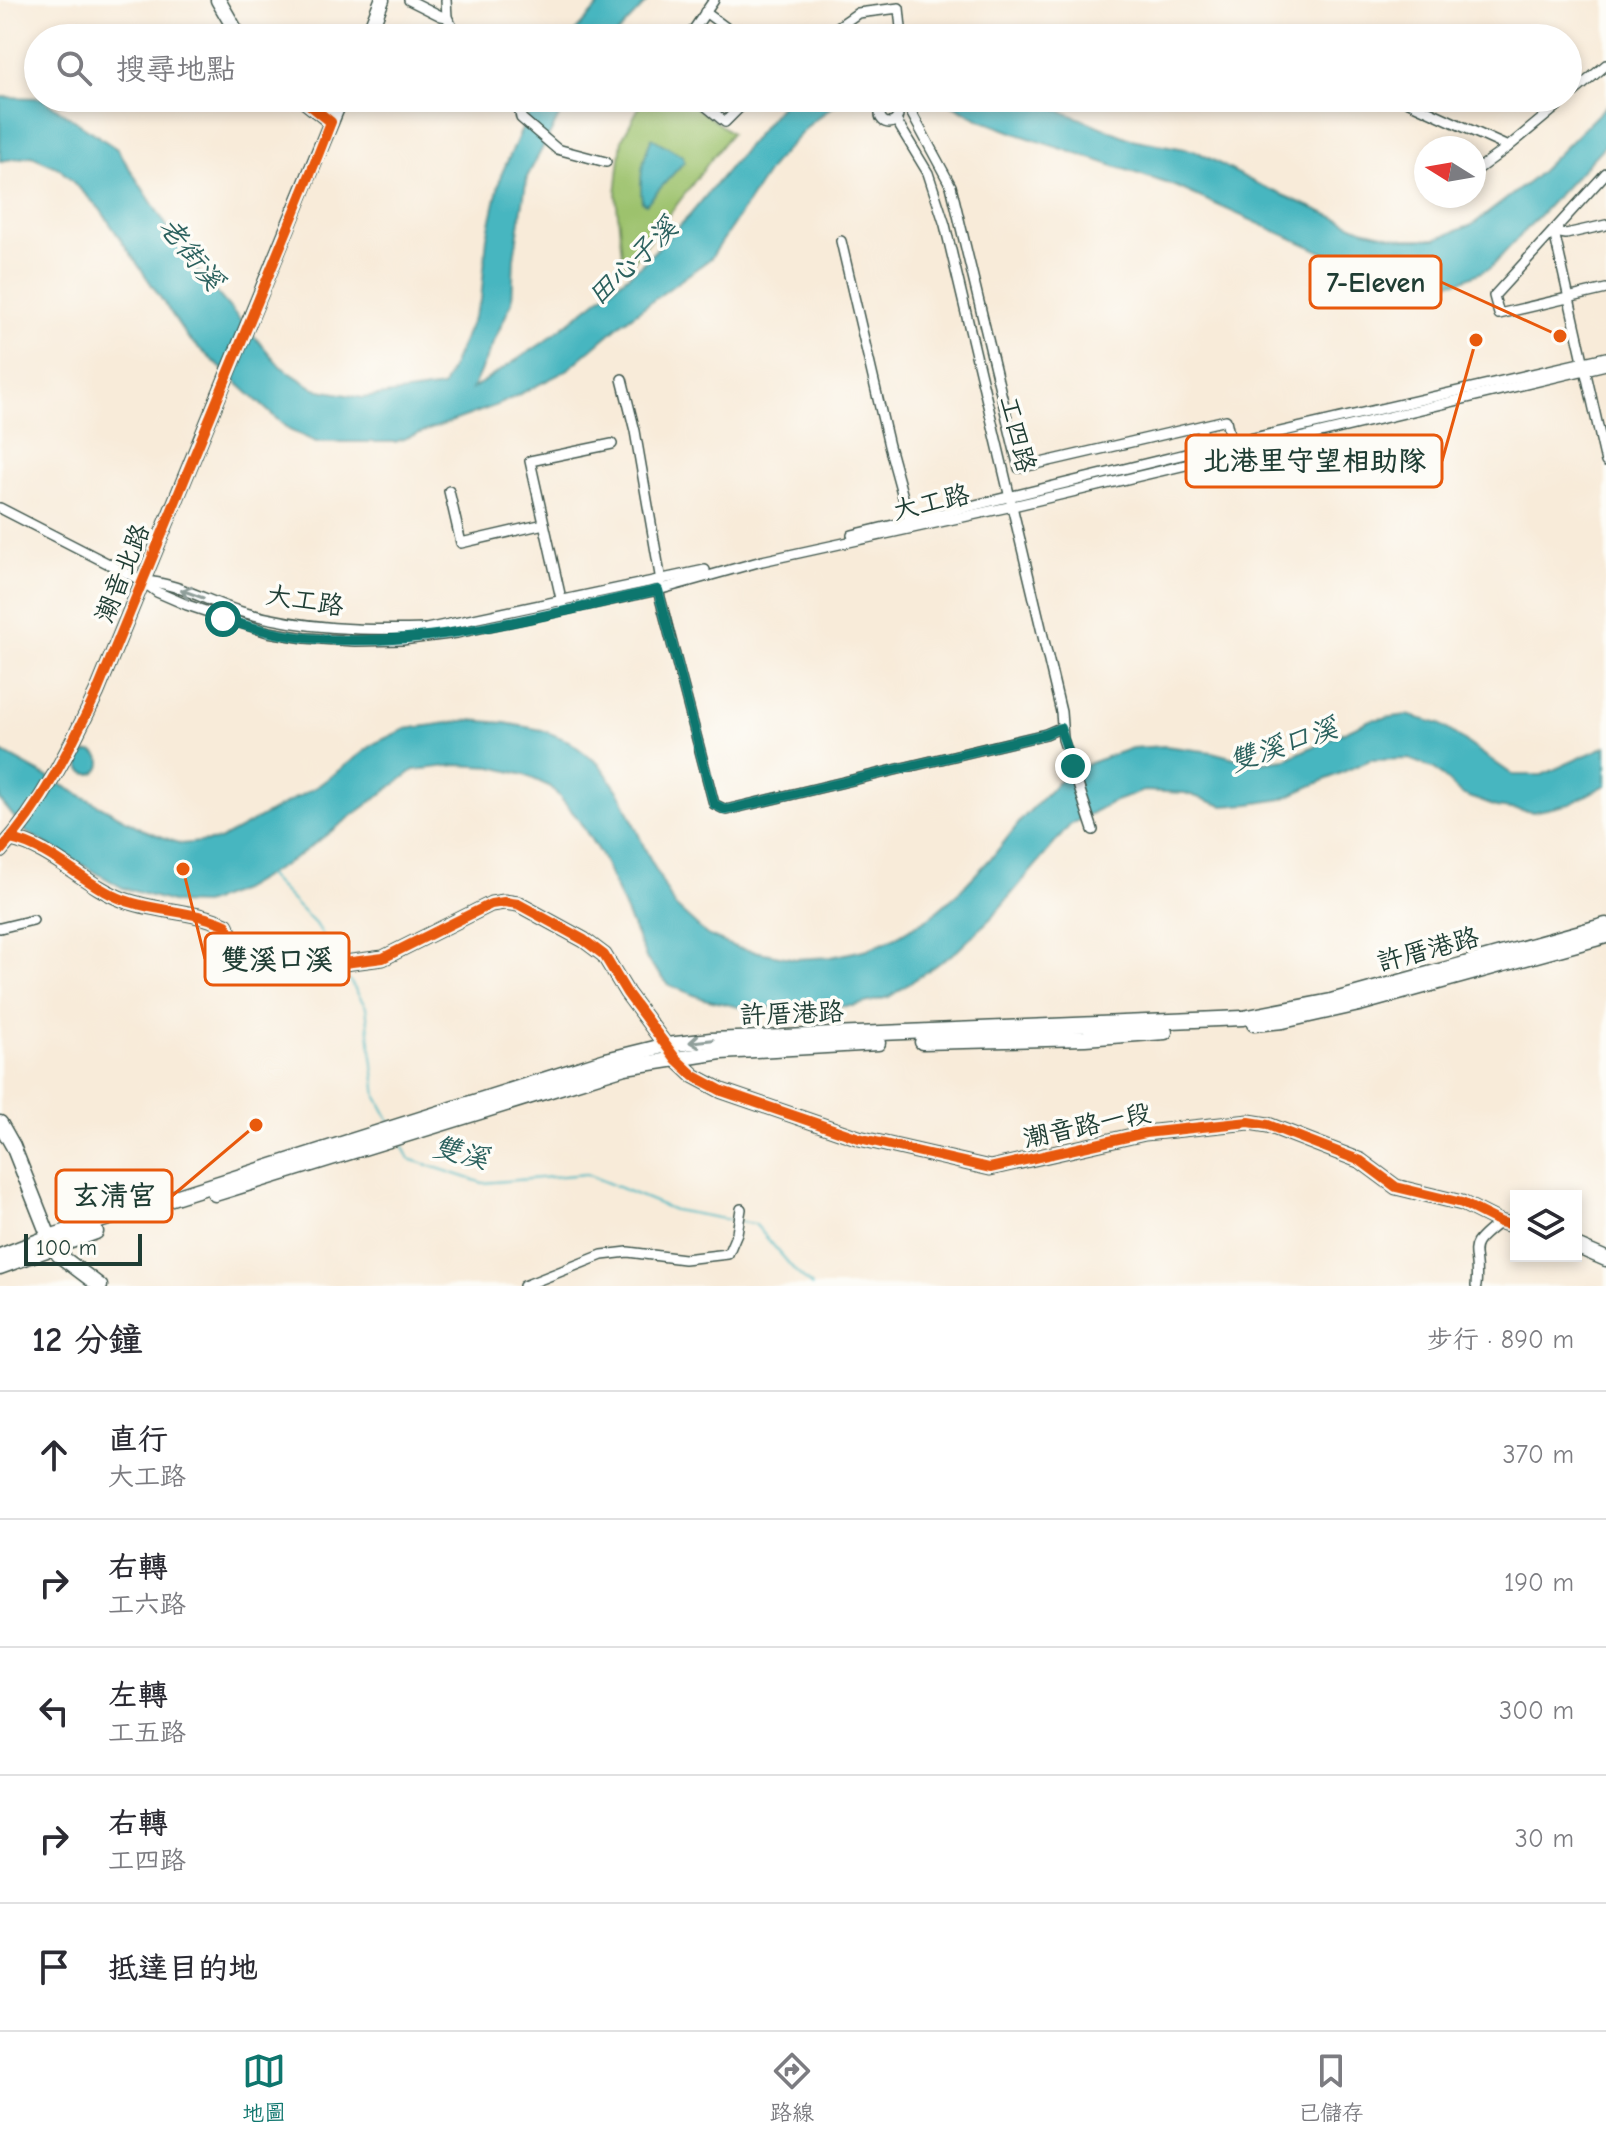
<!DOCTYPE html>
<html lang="zh-TW">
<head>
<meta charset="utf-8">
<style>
	:root { --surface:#fff; --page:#f2f2f3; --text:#2b2b33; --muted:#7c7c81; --line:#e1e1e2; --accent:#0f766e }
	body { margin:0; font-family:"Comic Neue","LXGW WenKai TC",sans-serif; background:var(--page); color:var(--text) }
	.controls { position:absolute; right:24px; bottom:24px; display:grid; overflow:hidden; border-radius:0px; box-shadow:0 4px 12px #0003 }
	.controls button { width:72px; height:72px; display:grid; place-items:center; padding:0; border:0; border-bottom:2px solid var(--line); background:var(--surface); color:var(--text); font:40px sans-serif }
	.compass { position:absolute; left:1414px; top:136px; width:72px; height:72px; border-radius:50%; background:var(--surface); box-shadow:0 4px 12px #0003; rotate:281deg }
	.scale { position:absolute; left:24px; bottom:20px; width:118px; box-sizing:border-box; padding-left:8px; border:4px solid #1f3d34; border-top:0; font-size:22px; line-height:28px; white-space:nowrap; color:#1f3d34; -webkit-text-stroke:6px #fdfcf7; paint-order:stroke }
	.stop { position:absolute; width:24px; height:24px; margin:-18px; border:6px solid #0f766e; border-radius:50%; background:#fff }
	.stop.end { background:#0f766e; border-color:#fff; box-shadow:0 2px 8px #0008 }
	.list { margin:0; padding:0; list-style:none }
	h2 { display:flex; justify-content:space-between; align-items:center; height:104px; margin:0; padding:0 32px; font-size:34px }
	h2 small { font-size:26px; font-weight:400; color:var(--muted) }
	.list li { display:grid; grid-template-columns:52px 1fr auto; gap:24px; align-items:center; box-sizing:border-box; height:128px; padding:0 32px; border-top:2px solid var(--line) }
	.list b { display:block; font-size:30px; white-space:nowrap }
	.list p { margin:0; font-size:26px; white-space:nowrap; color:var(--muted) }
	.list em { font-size:26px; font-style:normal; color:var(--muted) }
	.icon { flex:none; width:44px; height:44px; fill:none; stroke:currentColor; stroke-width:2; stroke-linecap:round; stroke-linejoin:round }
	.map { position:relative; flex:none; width:1606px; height:1286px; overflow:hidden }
	.search { position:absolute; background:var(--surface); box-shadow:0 4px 12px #0003; left:24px; right:24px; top:24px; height:88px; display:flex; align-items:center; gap:20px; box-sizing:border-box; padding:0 28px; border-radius:44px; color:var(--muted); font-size:30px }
	.sheet { height:744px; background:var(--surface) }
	nav { display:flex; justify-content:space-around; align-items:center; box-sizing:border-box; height:112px; border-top:2px solid var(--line); background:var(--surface); font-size:22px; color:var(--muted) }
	nav a { display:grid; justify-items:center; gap:4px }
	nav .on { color:var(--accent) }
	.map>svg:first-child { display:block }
	.green { fill:#9dc26d; stroke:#5e8050; stroke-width:2 }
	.water { fill:#47b6c0; stroke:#337a7a; stroke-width:2 }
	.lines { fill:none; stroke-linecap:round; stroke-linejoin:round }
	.stream { stroke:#47b6c0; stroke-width:2 }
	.street-casing { stroke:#40574d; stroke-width:12 }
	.secondary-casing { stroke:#40574d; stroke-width:17 }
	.street { stroke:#fff; stroke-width:9 }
	.secondary { stroke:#fff; stroke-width:14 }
	.cycleway-casing { stroke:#fdfcf7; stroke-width:15 }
	.cycleway { stroke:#e8590c; stroke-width:10 }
	.oneway { stroke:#8f9e9a }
	.route { stroke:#0f766e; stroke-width:10 }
	.labels { text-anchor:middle; stroke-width:7; stroke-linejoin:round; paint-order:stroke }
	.street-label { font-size:26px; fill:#1f3d34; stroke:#fdfcf7 }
	.water-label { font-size:28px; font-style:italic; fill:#2b615e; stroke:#fdfcf7 }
	.leader { fill:none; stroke:#e8590c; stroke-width:3 }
	.callout-dot { fill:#e8590c; stroke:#fdfcf7; stroke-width:3 }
	.callout { fill:#fdfcf7; stroke:#e8590c; stroke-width:3 }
	.callout-label { font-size:28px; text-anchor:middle; font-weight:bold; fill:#1f3d34 }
</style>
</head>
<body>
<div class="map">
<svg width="1606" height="1286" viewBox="0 0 1606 1286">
	<rect width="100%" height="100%" fill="#fdfcf7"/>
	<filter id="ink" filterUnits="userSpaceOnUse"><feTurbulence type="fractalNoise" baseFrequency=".0125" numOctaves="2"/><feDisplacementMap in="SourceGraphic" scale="16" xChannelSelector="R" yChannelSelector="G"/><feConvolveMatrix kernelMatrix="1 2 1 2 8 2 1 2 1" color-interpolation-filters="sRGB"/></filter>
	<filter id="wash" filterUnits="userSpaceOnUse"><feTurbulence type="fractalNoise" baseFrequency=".006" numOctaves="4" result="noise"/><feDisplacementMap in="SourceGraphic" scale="32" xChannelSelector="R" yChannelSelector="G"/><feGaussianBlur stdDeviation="1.8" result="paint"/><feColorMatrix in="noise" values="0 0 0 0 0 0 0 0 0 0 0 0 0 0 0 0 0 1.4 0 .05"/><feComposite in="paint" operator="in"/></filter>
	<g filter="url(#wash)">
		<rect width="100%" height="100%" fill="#f8ebd9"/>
		<!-- green -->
		<path class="green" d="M644 98H683L731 133 634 261 623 267 616 194 622 139Z"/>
		<!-- water -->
		<g class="water">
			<path d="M604 0H649L613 38H569Z"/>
			<path d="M0 97 41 98 117 149 190 262 280 366 315 389 363 398 443 387 481 300 487 237 501 175 536 98H569L527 177 514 258 512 302 472 389 544 342 640 266 690 215 787 98H844L811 123 775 161 711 258 622 323 566 371 500 404 395 442H316L289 430 188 338 100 209 59 168 32 156 0 161Z"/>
			<path d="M940 98H1029L1131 139 1196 151 1257 184 1362 229 1405 239H1435L1472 225 1534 178 1606 106V144L1490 268 1463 280 1436 285 1340 260 1175 186 1020 135 978 119Z"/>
			<path d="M652 138 683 156 684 162 646 204 642 202C639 180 643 157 652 138Z"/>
			<path d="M1407 715 1440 724 1513 775H1542L1606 746V785L1570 804 1533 812 1496 807 1461 794 1435 769 1409 759 1370 760 1282 799 1250 804 1223 806 1185 793 1144 791 1110 803 1070 825 992 917 957 951 889 997 853 1006 743 1008 704 999 669 985 647 960 602 857 576 816 551 787 525 775 492 767 457 765 414 770 294 859 241 890 204 904 175 903 123 888 26 832 0 800V751L142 829 181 844 219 840 318 786 375 743 405 729 469 720 505 723 542 730 569 741 600 765 622 797 645 849 674 905 707 935 737 948 796 959 831 957 868 949 896 937 930 917 957 894 993 856 1023 818 1058 782 1090 763 1132 748 1165 746 1212 752 1253 763 1286 759 1370 720Z"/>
			<circle cx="90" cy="763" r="11"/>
		</g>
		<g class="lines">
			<!-- stream -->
			<g class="stream">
				<path d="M266 874 318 927 336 957"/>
				<path d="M343 970 366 1007 377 1097 390 1121"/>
				<path d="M400 1141 409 1159 483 1183 586 1174 674 1210 735 1221"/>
				<path d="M741 1222 755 1224 796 1272 812 1286"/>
			</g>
		</g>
	</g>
	<g filter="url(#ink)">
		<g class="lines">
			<!-- street casing -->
			<g class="street-casing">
				<g id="street">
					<path d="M409 0 441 16 447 17"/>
					<path d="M446 0 447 17 458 38"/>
					<path d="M705 12 740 38"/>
					<path d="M688 38 714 0"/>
					<path d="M822 38 858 13 899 8 902 38"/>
					<path d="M1568 97 1606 65"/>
					<path d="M421 98 422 100"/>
					<path d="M513 98 518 102 521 118 557 149 606 162"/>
					<path d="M696 98 725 122 749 98"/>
					<path d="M909 98 911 112 951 186 1019 468 1226 420 1231 443"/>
					<path d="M1400 98 1508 147 1567 98"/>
					<circle cx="889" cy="114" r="9"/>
					<path d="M896 120 928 173 945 225 1061 712 1063 739 1093 830"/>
					<path d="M1474 172 1508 147"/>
					<path d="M1606 173 1494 296 1499 314 1606 289"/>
					<path d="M1554 232 1606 462"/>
					<path d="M1554 232 1566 234 1606 225"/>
					<path d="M841 241 889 446 911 526"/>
					<path d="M622 379 635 431 661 581"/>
					<path d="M1201 426 1206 449"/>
					<path d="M449 491 461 543 544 524"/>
					<path d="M0 508 142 581 157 592 187 605 268 632 305 638 355 641 402 640 457 633 658 590 762 561 1013 506 1606 365"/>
					<path d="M852 535 1206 449 1606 357"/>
					<path d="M142 581C177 582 208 602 242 612 303 629 364 631 426 629L705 570"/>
					<path d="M658 590 714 804 726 810 1046 734 1060 728"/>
					<path d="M562 603 530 461 612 444"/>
					<path d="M0 928 33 920"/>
					<path d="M524 1286 602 1255 628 1252 684 1259 728 1254 737 1233 741 1209"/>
					<path d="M1476 1286C1480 1245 1461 1252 1500 1222"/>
				</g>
			</g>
			<!-- secondary casing -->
			<g class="secondary-casing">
				<g id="secondary">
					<path d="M218 0 240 38"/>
					<path d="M367 38 382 0"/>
					<path d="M301 98 331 122"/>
					<path d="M11 839C53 848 84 885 124 900 157 912 192 910 226 925L242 962 329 965 383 958 491 904 504 902 518 904 584 940 604 955 627 993 676 1059 694 1076 722 1091 859 1138 990 1168 1145 1133 1249 1122 1268 1125 1361 1161 1396 1187 1462 1203 1500 1222 1516 1226"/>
					<path d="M0 851C43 804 70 748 97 692L341 98"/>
					<path d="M1254 1024 1283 1021 1359 1004 1606 936"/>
					<path d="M922 1042 1085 1038 1165 1032"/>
					<path d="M0 1123 13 1146 53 1247 59 1255 100 1286"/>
					<path d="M215 1194 625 1067 721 1052 878 1043"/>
					<path d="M1576 1246 1606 1259"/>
					<path d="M0 1256 49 1237 606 1060 667 1045 711 1040 1243 1018 1331 1001 1606 925"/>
					<path d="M0 1267 96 1232"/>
				</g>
			</g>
			<!-- street -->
			<use href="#street" class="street"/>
			<!-- secondary -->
			<use href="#secondary" class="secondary"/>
			<!-- cycleway casing -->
			<g class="cycleway-casing">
				<g id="cycleway">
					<path d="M11 839C53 848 84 885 124 900 157 912 192 910 226 925L242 962 329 965 383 958 491 904 504 902 518 904 584 940 604 955 627 993 676 1059 694 1076 722 1091 859 1138 990 1168 1145 1133 1249 1122 1268 1125 1361 1161 1396 1187 1462 1203 1500 1222 1516 1226"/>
					<path d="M0 851C43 804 70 748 97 692L318 155 331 122 301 98"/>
				</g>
			</g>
			<!-- cycleway -->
			<use href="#cycleway" class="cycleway"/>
		</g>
		<!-- one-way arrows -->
		<defs><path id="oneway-shaft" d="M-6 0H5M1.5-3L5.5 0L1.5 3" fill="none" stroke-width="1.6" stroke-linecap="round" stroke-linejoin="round" transform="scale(2)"/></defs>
		<g class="oneway">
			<use href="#oneway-shaft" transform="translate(192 594) rotate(-160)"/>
			<use href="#oneway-shaft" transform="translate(701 1041) rotate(174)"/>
		</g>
	</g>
	<g class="lines" filter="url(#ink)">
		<!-- route -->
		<path class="route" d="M223 619C250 627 277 635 306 638 426 650 542 615 658 590L714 804 726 810 1046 734 1060 728 1073 766"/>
	</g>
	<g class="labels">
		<!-- street labels -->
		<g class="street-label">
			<text transform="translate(1018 434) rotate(76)" y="9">工四路</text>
			<text transform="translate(931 502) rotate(-13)" y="9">大工路</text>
			<text transform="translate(122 573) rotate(-68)" y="9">潮音北路</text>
			<text transform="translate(305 600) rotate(9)" y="9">大工路</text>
			<text transform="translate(1428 949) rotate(-15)" y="9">許厝港路</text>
			<text transform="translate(792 1013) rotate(-2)" y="9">許厝港路</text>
			<text transform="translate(1087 1125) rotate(-12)" y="9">潮音路一段</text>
		</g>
		<!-- water labels -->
		<g class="water-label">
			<text transform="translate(192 253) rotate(51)" y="10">老街溪</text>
			<text transform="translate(632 261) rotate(-44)" y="10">田心子溪</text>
			<text transform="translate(1283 744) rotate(-19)" y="10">雙溪口溪</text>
			<text transform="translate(461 1152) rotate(14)" y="10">雙溪</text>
		</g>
	</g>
	<!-- callouts -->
	<path class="leader" d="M1560 336L1441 282M1476 340L1442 461M183 869L205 959M256 1125L172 1196"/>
	<g class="callout-dot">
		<circle cx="1560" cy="336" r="8"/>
		<circle cx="1476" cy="340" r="8"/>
		<circle cx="183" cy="869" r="8"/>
		<circle cx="256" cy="1125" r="8"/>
	</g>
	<g class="callout">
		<rect x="1310" y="256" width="131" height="52" rx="8"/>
		<rect x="1186" y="435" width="256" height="52" rx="8"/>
		<rect x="205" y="933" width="144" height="52" rx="8"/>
		<rect x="56" y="1170" width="116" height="52" rx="8"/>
	</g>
	<g class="callout-label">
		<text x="1376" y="292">7-Eleven</text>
		<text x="1314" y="470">北港里守望相助隊</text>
		<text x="277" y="969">雙溪口溪</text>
		<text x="114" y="1205">玄清宮</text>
	</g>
</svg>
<div class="controls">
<button><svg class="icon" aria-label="layers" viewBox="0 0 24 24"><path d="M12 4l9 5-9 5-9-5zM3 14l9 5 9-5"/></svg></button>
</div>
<svg class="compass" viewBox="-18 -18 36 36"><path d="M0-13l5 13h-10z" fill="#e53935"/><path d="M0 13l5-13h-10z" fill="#7c7c81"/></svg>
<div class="scale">100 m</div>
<div class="stop" style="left:223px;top:619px"></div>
<div class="stop end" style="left:1073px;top:766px"></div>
<div class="search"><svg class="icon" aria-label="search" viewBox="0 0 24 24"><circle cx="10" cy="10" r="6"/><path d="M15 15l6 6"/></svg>搜尋地點</div>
</div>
<section class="sheet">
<h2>12 分鐘<small>步行 · 890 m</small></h2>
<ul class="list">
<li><svg class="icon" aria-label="ahead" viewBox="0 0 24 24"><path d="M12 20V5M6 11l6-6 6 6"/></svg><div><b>直行</b><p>大工路</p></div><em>370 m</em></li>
<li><svg class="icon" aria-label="right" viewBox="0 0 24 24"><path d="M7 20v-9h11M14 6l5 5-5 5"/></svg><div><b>右轉</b><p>工六路</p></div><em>190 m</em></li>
<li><svg class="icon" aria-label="left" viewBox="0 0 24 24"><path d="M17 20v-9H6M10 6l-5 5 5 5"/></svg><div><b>左轉</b><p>工五路</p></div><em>300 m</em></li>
<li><svg class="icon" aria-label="right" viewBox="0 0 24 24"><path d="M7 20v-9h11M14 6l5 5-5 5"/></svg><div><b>右轉</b><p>工四路</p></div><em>30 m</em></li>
<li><svg class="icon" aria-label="arrive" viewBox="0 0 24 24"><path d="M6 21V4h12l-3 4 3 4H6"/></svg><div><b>抵達目的地</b></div></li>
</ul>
</section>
<nav>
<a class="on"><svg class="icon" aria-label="map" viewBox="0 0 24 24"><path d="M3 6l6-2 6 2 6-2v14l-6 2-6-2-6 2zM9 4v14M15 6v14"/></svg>地圖</a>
<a><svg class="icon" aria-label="directions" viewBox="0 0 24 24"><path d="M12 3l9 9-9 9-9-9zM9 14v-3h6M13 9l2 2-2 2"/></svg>路線</a>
<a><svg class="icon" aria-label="saved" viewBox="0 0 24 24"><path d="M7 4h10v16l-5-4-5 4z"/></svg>已儲存</a>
</nav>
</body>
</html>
